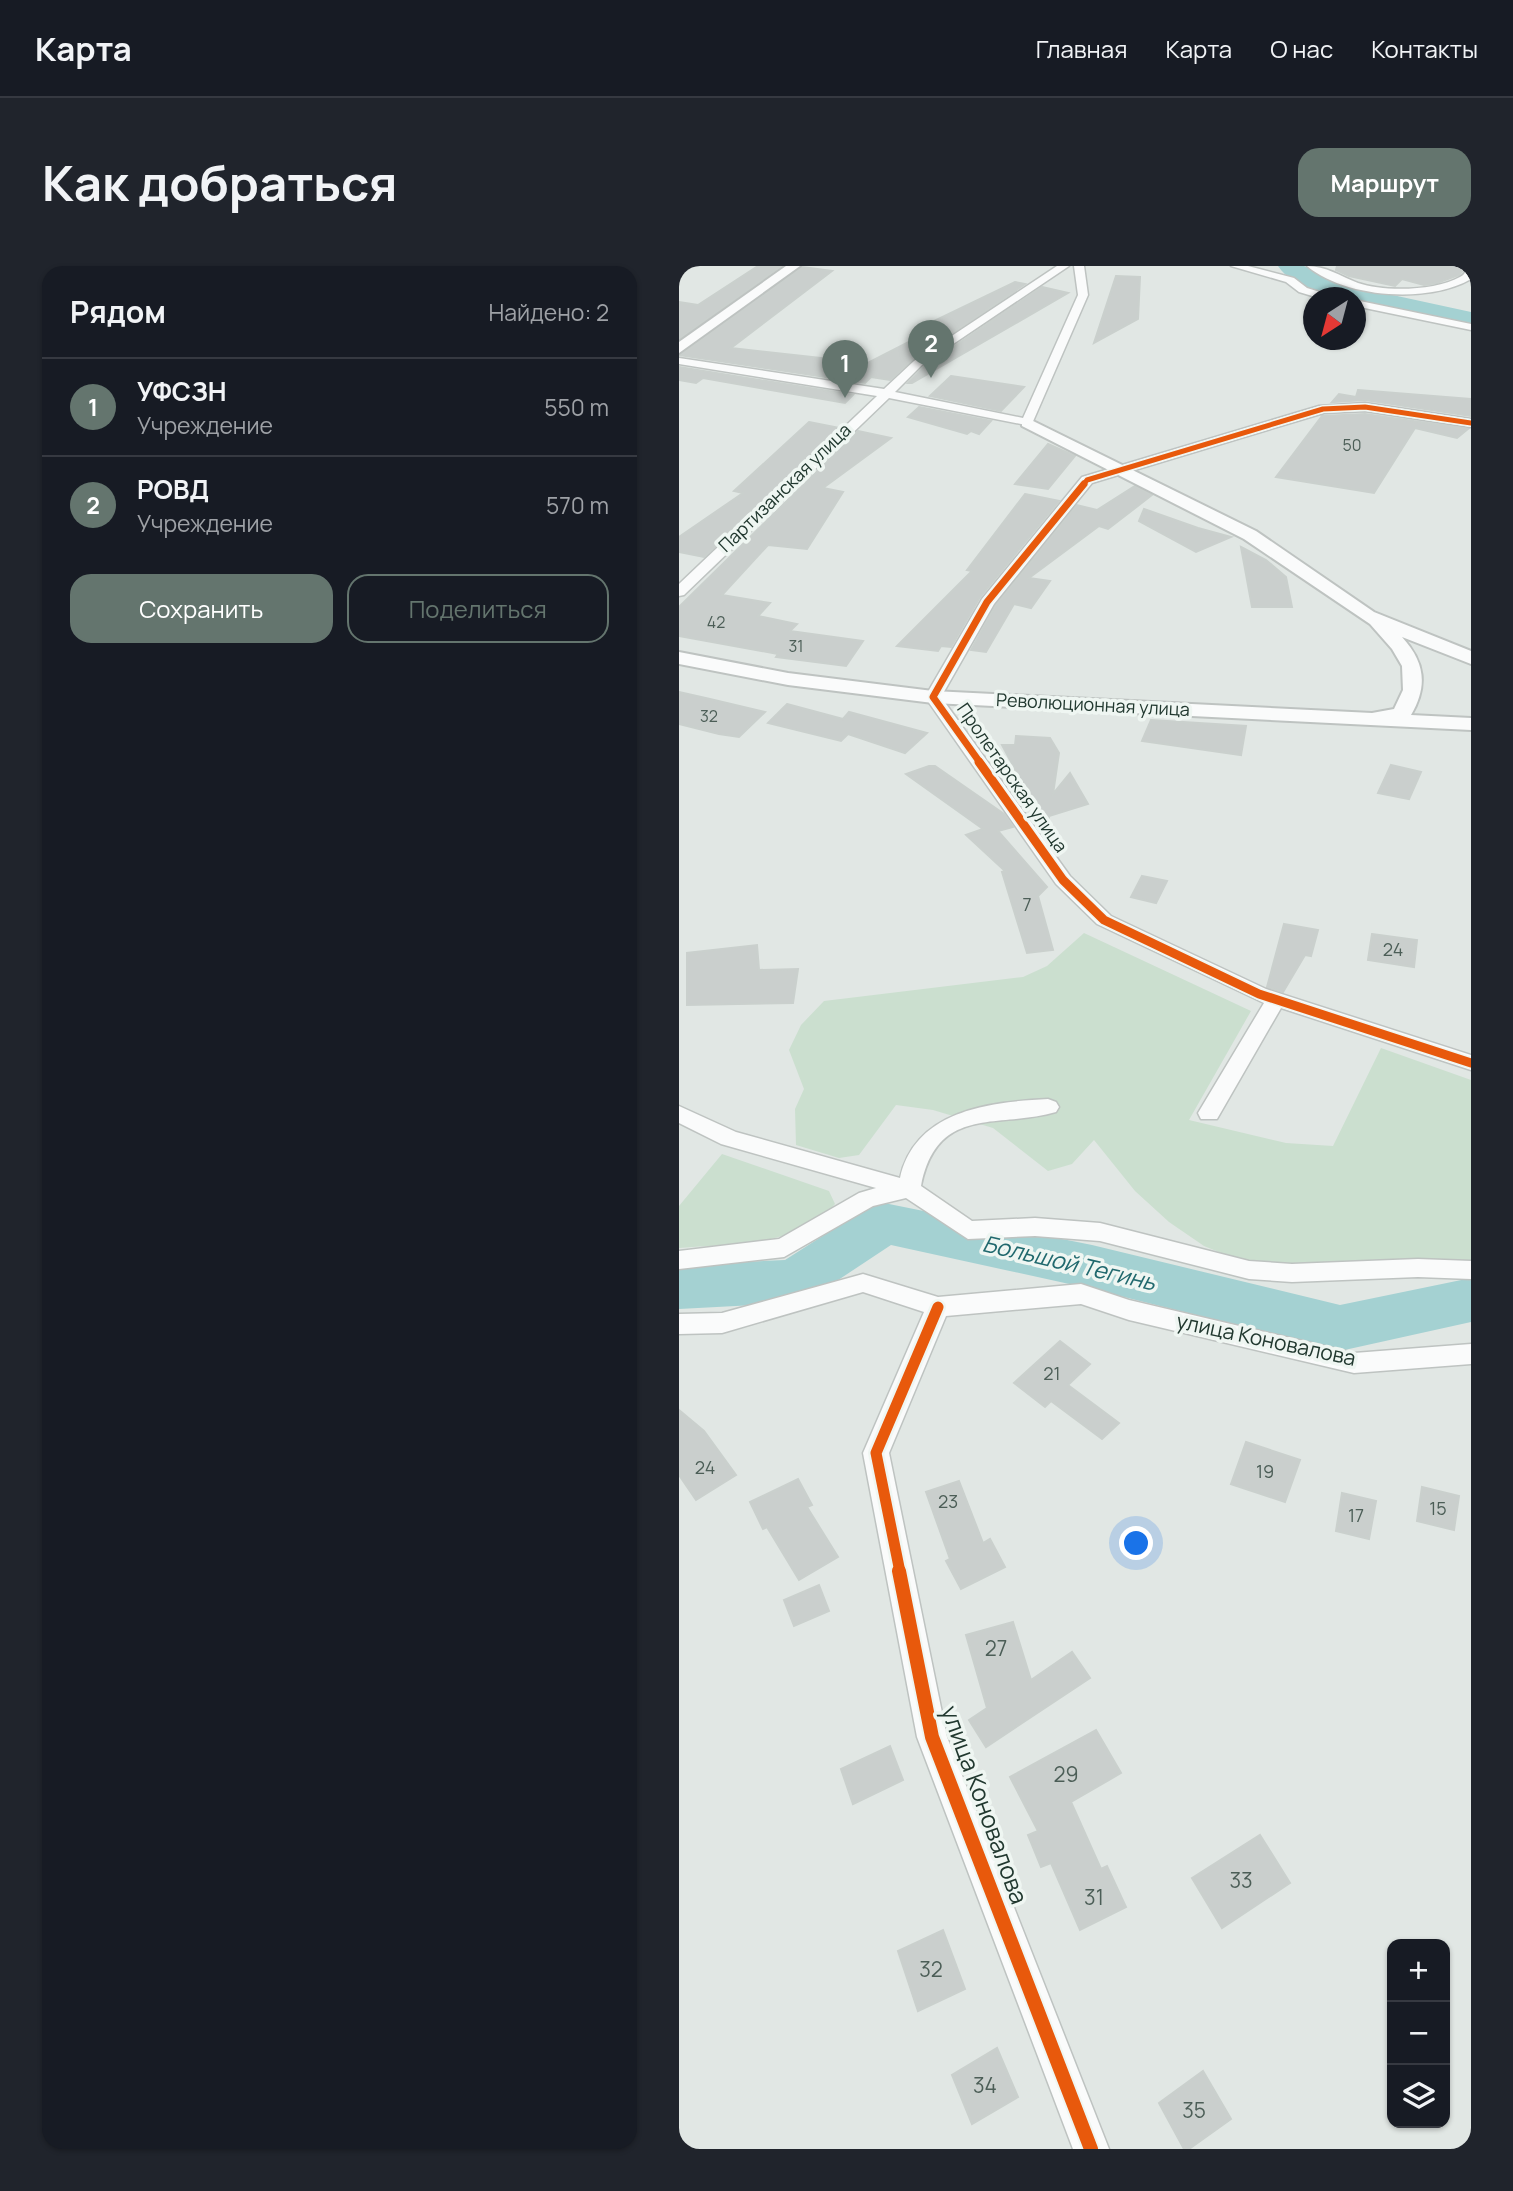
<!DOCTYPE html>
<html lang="ru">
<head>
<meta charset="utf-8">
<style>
	:root { --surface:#171b24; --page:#20242c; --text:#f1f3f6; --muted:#9ea1a6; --line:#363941; --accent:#64756e }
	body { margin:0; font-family:Manrope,sans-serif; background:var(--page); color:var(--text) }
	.controls { position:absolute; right:21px; bottom:21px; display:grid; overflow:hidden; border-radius:14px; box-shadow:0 2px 5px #0004 }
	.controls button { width:63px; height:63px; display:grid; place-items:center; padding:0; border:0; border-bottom:2px solid var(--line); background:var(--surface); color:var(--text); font:35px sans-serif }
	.compass { position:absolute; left:624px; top:21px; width:63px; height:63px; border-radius:50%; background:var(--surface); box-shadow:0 2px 5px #0004; rotate:216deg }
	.you { position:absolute; left:458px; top:1278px; width:24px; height:24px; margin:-18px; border:5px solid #fff; border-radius:50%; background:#1a73e8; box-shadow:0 0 0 10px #1a73e833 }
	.badge { display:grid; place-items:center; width:46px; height:46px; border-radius:50%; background:var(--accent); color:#fff; font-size:23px; font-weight:700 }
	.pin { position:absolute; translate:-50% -58px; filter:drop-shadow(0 2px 4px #0008) }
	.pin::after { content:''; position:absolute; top:37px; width:24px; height:21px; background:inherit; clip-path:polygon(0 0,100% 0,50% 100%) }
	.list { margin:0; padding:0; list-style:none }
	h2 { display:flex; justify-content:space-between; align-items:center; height:91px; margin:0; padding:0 28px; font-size:30px }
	h2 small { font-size:23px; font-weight:400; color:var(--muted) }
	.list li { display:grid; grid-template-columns:46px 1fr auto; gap:21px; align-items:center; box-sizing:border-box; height:98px; padding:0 28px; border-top:2px solid var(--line) }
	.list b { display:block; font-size:26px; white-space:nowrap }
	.list p { margin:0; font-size:23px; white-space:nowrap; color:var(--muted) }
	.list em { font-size:23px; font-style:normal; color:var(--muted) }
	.actions { display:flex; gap:14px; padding:21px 28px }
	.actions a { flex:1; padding:16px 0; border:2px solid var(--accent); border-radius:21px; text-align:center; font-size:24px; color:var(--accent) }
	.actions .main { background:var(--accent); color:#fff }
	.icon { flex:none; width:38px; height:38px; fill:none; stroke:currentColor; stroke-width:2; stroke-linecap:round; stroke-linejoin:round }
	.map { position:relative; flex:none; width:792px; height:1883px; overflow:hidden; border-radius:21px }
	header { display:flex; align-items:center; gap:42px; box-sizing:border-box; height:98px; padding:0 35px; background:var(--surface); border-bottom:2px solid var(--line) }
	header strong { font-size:33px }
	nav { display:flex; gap:38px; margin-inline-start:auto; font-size:24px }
	.intro { display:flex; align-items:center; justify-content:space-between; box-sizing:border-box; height:168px; padding:0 42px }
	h1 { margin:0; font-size:49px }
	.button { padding:18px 32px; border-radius:21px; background:var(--accent); color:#fff; font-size:24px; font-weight:700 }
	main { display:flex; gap:42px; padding:0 42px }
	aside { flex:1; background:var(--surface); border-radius:21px; box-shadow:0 2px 5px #0004 }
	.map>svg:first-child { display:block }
	.green { fill:#cbdfcf }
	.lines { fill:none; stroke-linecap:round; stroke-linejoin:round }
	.river { fill:#a4d1d2; fill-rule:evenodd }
	.building { fill:#cacfcd; stroke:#cad0cd; stroke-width:2 }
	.minor-casing { stroke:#bec3c1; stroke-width:3 }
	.tertiary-casing { stroke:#bec3c1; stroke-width:4 }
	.minor { fill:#fafbfb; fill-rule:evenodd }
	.tertiary { fill:#fafbfb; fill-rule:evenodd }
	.cycleway-far4-casing { stroke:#eff6f2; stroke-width:8 }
	.cycleway-far3-casing { stroke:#eff6f2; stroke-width:10 }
	.cycleway-far2-casing { stroke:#eff6f2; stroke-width:12 }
	.cycleway-far1-casing { stroke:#eff6f2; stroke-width:16 }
	.cycleway-casing { stroke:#eff6f2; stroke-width:18 }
	.cycleway-far4 { stroke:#e8590c; stroke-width:5 }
	.cycleway-far3 { stroke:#e8590c; stroke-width:7 }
	.cycleway-far2 { stroke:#e8590c; stroke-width:9 }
	.cycleway-far1 { stroke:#e8590c; stroke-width:11 }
	.cycleway { stroke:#e8590c; stroke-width:14 }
	.labels { text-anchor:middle; stroke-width:7; stroke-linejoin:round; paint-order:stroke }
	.far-number-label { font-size:16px; fill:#4c5e57 }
	.far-street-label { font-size:18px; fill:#21382f; stroke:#eff6f2 }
	.number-label { font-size:18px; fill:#4c5e57 }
	.street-label { font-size:21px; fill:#21382f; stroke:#eff6f2 }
	.near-number-label { font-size:21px; fill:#4c5e57 }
	.water-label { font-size:23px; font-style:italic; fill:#21696e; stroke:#eff6f2 }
	.near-street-label { font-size:24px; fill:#21382f; stroke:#eff6f2 }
</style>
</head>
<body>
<header>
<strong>Карта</strong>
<nav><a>Главная</a><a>Карта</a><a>О нас</a><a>Контакты</a></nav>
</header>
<div class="intro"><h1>Как добраться</h1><a class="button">Маршрут</a></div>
<main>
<aside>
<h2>Рядом<small>Найдено: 2</small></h2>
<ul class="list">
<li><span class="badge">1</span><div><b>УФСЗН</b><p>Учреждение</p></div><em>550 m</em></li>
<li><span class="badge">2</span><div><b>РОВД</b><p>Учреждение</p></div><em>570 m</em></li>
</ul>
<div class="actions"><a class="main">Сохранить</a><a>Поделиться</a></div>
</aside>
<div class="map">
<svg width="792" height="1883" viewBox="0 0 792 1883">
	<rect width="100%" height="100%" fill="#e1e7e4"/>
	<!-- green -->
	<g class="green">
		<path d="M405 667 572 745 510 854 607 877 654 880 702 782 792 814V995L572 999 525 980 490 956 456 925 415 874 393 898 369 905 314 862 254 844 217 839 180 889 160 892 117 879 116 843 125 823 110 784 122 759 145 735 344 711 368 700Z"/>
		<path d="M43 888 150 925 156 938C118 981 53 978 0 982V940Z"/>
	</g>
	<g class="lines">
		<!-- river -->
		<g class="river">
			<path d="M599 0H625L672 20 792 46V62L684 38 676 36V32C650 32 615 23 599 0Z"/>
			<path d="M205 937 413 979 661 1039 792 1012V1056L661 1085 413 1023 212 979 135 1030 116 1037 0 1043V999L106 994 186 943Z"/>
		</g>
	</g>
	<!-- building -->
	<g class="building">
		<path d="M79 0H102L0 73V36L19 39Z"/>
		<path d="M658 0H788L780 9 758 17 745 19 723 13 716 20 670 10 657 4Z"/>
		<path d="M123 1 153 5 52 82 142 92 181 101 267 57 255 55 336 16 346 18 234 93 211 114 192 111 186 117 0 89Z"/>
		<path d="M437 10 461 11 459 53 415 77Z"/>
		<path d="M363 21 389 27 233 117H229L245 101Z"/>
		<path d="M0 101 174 129 166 137 24 112 17 117 0 114Z"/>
		<path d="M272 110 345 121 322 145 251 130Z"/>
		<path d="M679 124 792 133V150L686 134 653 136 660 128 677 131Z"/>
		<path d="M240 141 312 155 300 168 292 165 288 168 229 151Z"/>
		<path d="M686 148 789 163 778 172 736 162 695 227 597 211 643 150Z"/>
		<path d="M130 156 161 162 25 291 0 286V271L64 227 55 225Z"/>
		<path d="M179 165 212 172 144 222 164 226 128 283 89 279 43 329 91 337 79 350 118 358 111 365 184 375 167 400 97 391 99 388 0 370V341Z"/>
		<path d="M369 178 396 190 369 223 336 218Z"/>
		<path d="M456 220 473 229 429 263 420 260 350 312 371 315 352 342 335 338 307 386 292 384 317 339 398 239 418 244Z"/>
		<path d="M346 228 380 235 301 331 272 381 262 380 259 385 218 380 293 305 288 304Z"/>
		<path d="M465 243 519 262 552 271 517 286 460 255Z"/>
		<path d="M562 281 587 294 607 311 613 341H573Z"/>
		<path d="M0 426 31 433 86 446 60 471 40 468 0 458Z"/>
		<path d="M108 438 164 453 170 446 248 467 226 487 169 468 162 475 89 457Z"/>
		<path d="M472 454 567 460 562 489 463 475Z"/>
		<path d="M337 470 371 472 380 487 374 528 391 507 409 538 370 550 368 564 362 552 354 555 359 546 323 479H336Z"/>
		<path d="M712 499 742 506 730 533 699 527Z"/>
		<path d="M250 500H256L325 548 334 561 319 565 368 621 359 630 374 684 348 687 323 606 326 605 287 569 304 563 227 508Z"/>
		<path d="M463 610 488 615 477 637 452 631Z"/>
		<path d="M605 658 639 664 632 690 626 689 604 726 588 721Z"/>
		<path d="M693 668 738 674 735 701 689 694Z"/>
		<path d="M78 679 80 704 119 703 114 737 8 739V687Z"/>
		<path d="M381 1075 411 1098 389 1119 440 1157 423 1173 372 1135 366 1141 335 1117Z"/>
		<path d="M0 1144 25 1165 57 1209 17 1234 0 1209Z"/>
		<path d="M567 1176 621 1194 606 1236 552 1218Z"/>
		<path d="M119 1213 133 1239 128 1241 159 1291 120 1314 88 1261 84 1263 71 1236Z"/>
		<path d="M280 1215 304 1277 311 1273 326 1301 282 1323 267 1295 271 1293 247 1226Z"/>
		<path d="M743 1221 780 1230 775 1264 738 1255Z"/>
		<path d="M663 1227 697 1235 690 1273 657 1265Z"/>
		<path d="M140 1319 150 1345 115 1360 105 1334Z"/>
		<path d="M334 1356 352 1414 393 1386 411 1412 307 1481 290 1454 308 1442 287 1369Z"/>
		<path d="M417 1464 442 1507 392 1536 422 1603 428 1600 447 1641 401 1664 372 1597 362 1601 349 1569 359 1565 331 1511Z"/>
		<path d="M211 1480 224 1514 174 1538 162 1503Z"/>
		<path d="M581 1569 611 1617 543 1662 513 1612Z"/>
		<path d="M264 1664 286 1723 239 1745 219 1685Z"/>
		<path d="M318 1782 339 1831 293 1858 273 1809Z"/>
		<path d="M524 1805 552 1853 510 1883H505L480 1837Z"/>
	</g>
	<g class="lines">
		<!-- minor casing -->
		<g class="minor-casing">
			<g id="minor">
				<path d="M378 0H390L243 99 216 126 344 152 399 29 395 0H405L409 29 352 160 210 132 5 329 0 330V318L198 130 0 98V92L205 123 235 95Z"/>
				<path d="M552 0H569L615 12 628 22 660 32H640L620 26 607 16Z"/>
				<path d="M628 0C647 0 661 10 679 17 705 26 756 25 781 11 786 9 787 3 792 1V13C749 38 666 32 628 0Z"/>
				<path d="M676 34 792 58V64L676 40Z"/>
				<path d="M686 137 792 153V161L686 145 645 147 413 217 315 338 262 431 391 610 432 650 587 723 792 789V804L602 742 538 853H522L519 847 585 737 418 658 377 618 246 431 303 333 403 211 640 140Z"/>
				<path d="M369 833 377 836 380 841 377 846C320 863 258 838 242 920L293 955 356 952 421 957 570 995 613 998 739 993 792 995V1013L739 1011 613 1016 570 1013 421 975 356 970 289 973 227 932 194 940 105 991 0 1003V985L100 973 180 927 197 922 42 878 0 857V840L57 866 221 912C236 844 311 836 369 833Z"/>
				<path d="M184 1008 259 1031 402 1018 450 1034 675 1087 792 1078V1098L675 1107 450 1054 402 1038 267 1050 210 1187 268 1471 430 1883H394L238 1471 184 1187 245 1046 184 1026 43 1067 0 1068V1048L43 1047Z"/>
			</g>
		</g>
		<!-- tertiary casing -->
		<g class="tertiary-casing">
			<g id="tertiary">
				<path d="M107 0H121L0 87V76Z"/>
				<path d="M348 152 577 265 695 346 792 385V398L723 371C746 396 749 420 732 449L792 452V464L254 437 109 419 0 398V386L109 407 254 425 693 447 715 443 724 424 723 400 713 383 691 358 565 273 343 160V154Z"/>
			</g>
		</g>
		<!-- minor -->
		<use href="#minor" class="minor"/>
		<!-- tertiary -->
		<use href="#tertiary" class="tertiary"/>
		<!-- cycleway-far4 casing -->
		<g class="cycleway-far4-casing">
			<path id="cycleway-far4" d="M404 219 408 214 644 143 686 141 792 157"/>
		</g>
		<!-- cycleway-far3 casing -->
		<g class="cycleway-far3-casing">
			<path id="cycleway-far3" d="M302 498 254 431 308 336 405 218"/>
		</g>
		<!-- cycleway-far2 casing -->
		<g class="cycleway-far2-casing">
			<path id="cycleway-far2" d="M300 496 384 614 425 654 580 728 792 797"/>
		</g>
		<!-- cycleway-far1 casing -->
		<g class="cycleway-far1-casing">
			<path id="cycleway-far1" d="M221 1306 197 1187 259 1041"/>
		</g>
		<!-- cycleway casing -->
		<g class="cycleway-casing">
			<path id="cycleway" d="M220 1305 253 1471 412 1883"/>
		</g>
		<!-- cycleway-far4 -->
		<use href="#cycleway-far4" class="cycleway-far4"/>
		<!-- cycleway-far3 -->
		<use href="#cycleway-far3" class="cycleway-far3"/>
		<!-- cycleway-far2 -->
		<use href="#cycleway-far2" class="cycleway-far2"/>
		<!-- cycleway-far1 -->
		<use href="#cycleway-far1" class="cycleway-far1"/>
		<!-- cycleway -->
		<use href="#cycleway" class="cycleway"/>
	</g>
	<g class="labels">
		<!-- far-number labels -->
		<g class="far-number-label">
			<text x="673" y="185">50</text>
			<text x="37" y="362">42</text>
			<text x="117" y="386">31</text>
			<text x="30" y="456">32</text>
		</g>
		<!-- far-street labels -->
		<g class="far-street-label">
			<text transform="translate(106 222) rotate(-44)" y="6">Партизанская улица</text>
			<text transform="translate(414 439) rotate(3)" y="6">Революционная улица</text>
			<text transform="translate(333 512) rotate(55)" y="6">Пролетарская улица</text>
		</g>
		<!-- number labels -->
		<g class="number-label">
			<text x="348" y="645">7</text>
			<text x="714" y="690">24</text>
			<text x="373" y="1114">21</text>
			<text x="26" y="1208">24</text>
			<text x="586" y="1212">19</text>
			<text x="269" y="1242">23</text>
			<text x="759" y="1249">15</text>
			<text x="677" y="1256">17</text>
		</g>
		<!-- street labels -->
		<g class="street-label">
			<text transform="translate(587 1074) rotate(12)" y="7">улица Коновалова</text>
		</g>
		<!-- near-number labels -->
		<g class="near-number-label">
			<text x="317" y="1390">27</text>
			<text x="387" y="1516">29</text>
			<text x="562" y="1622">33</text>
			<text x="415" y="1639">31</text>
			<text x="252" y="1711">32</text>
			<text x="306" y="1827">34</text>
			<text x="515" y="1852">35</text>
		</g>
		<!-- water labels -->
		<g class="water-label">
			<text transform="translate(390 997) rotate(13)" y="8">Большой Тегинь</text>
		</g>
		<!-- near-street labels -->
		<g class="near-street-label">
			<text transform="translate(305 1539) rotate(70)" y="8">улица Коновалова</text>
		</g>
	</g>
</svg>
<div class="controls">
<button>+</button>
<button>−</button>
<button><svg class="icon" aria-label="layers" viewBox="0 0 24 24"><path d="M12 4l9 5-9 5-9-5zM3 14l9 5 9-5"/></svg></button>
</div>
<svg class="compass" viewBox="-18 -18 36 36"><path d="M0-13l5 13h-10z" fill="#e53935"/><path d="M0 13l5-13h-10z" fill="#9ea1a6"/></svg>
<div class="you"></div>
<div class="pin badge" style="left:166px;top:132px">1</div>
<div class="pin badge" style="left:252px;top:112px">2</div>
</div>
</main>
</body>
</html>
